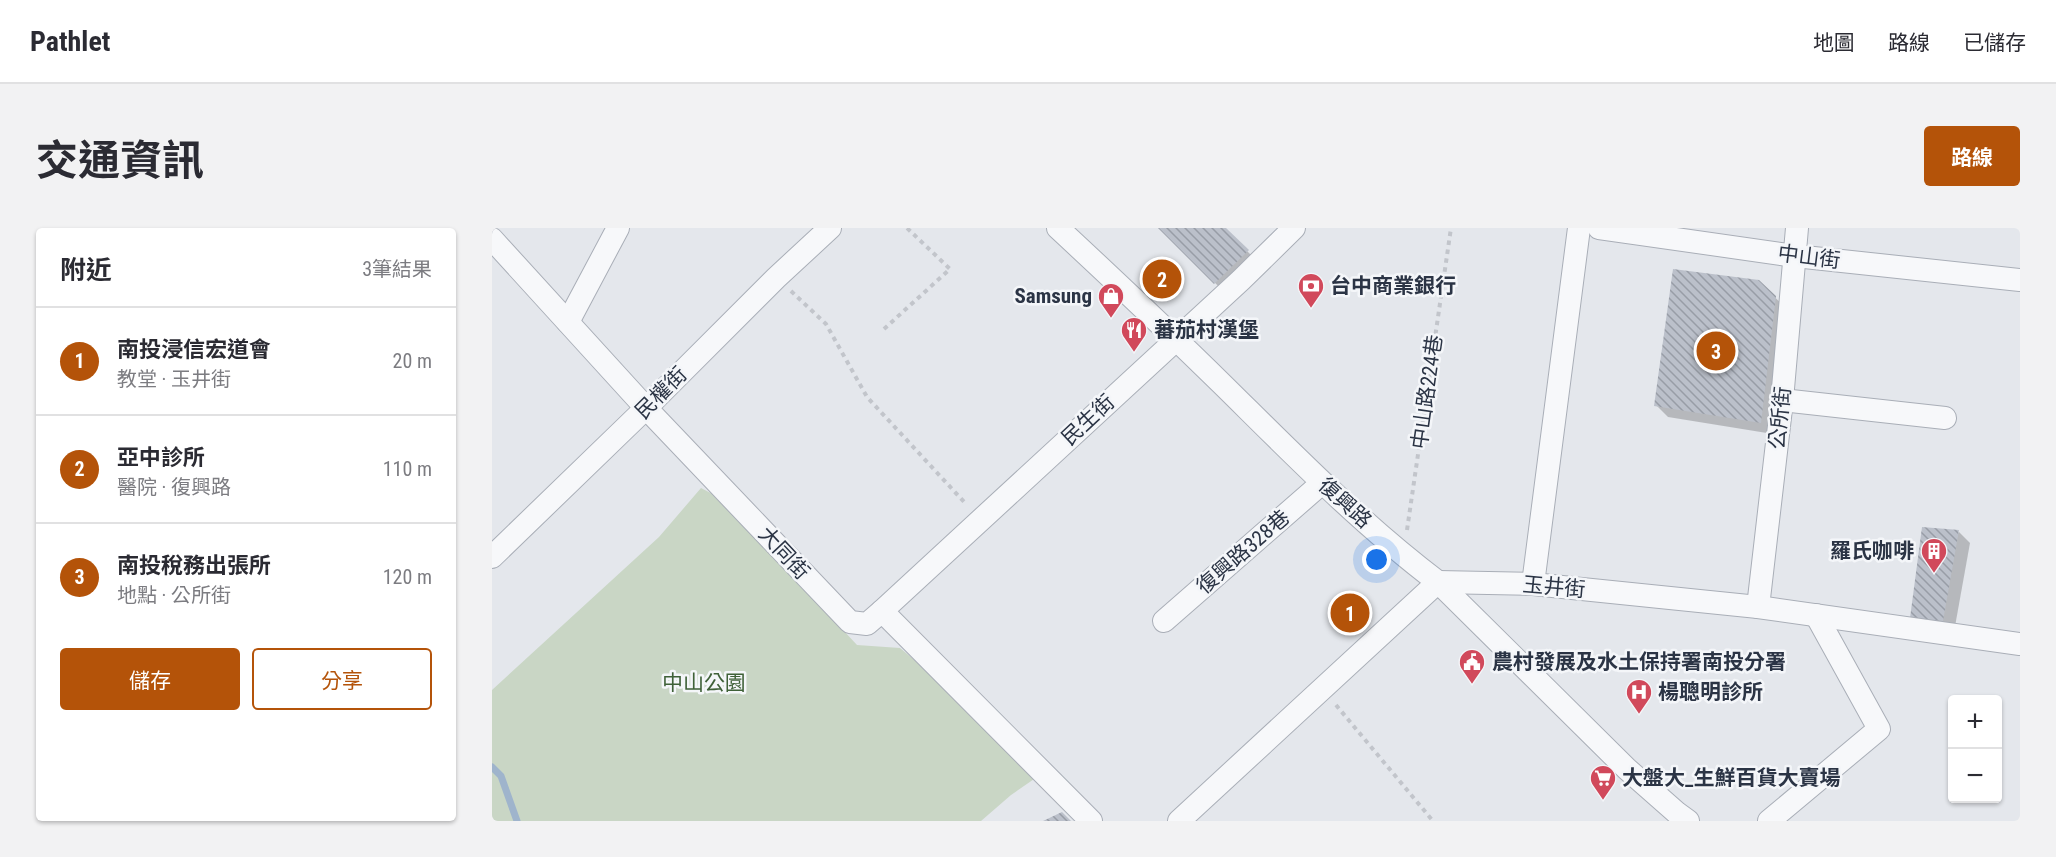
<!DOCTYPE html>
<html lang="zh-TW">
<head>
<meta charset="utf-8">
<style>
	:root { --surface:#fff; --page:#f2f2f3; --text:#2b2b33; --muted:#7c7c81; --line:#e1e1e2; --accent:#b45309 }
	body { margin:0; font-family:"Roboto Condensed","Noto Sans TC",sans-serif; background:var(--page); color:var(--text) }
	.controls { position:absolute; right:18px; bottom:18px; display:grid; overflow:hidden; border-radius:6px; box-shadow:0 2px 4px #0004 }
	.controls button { width:54px; height:54px; display:grid; place-items:center; padding:0; border:0; border-bottom:2px solid var(--line); background:var(--surface); color:var(--text); font:30px sans-serif }
	.you { position:absolute; left:885px; top:332px; width:21px; height:21px; margin:-15px; border:4px solid #fff; border-radius:50%; background:#1a73e8; box-shadow:0 0 0 9px #1a73e833 }
	.badge { display:grid; place-items:center; width:39px; height:39px; border-radius:50%; background:var(--accent); color:#fff; font-size:20px; font-weight:700 }
	.pin { position:absolute; translate:-50% -50%; border:3px solid #fff; box-shadow:0 2px 6px #0006 }
	.list { margin:0; padding:0; list-style:none }
	h2 { display:flex; justify-content:space-between; align-items:center; height:78px; margin:0; padding:0 24px; font-size:26px }
	h2 small { font-size:20px; font-weight:400; color:var(--muted) }
	.list li { display:grid; grid-template-columns:39px 1fr auto; gap:18px; align-items:center; box-sizing:border-box; height:108px; padding:0 24px; border-top:2px solid var(--line) }
	.list b { display:block; font-size:22px; white-space:nowrap }
	.list p { margin:0; font-size:20px; white-space:nowrap; color:var(--muted) }
	.list em { font-size:20px; font-style:normal; color:var(--muted) }
	.actions { display:flex; gap:12px; padding:18px 24px }
	.actions a { flex:1; padding:14px 0; border:2px solid var(--accent); border-radius:6px; text-align:center; font-size:21px; color:var(--accent) }
	.actions .main { background:var(--accent); color:#fff }
	.map { position:relative; flex:none; width:1528px; height:593px; overflow:hidden; border-radius:6px }
	header { display:flex; align-items:center; gap:36px; box-sizing:border-box; height:84px; padding:0 30px; background:var(--surface); border-bottom:2px solid var(--line) }
	header strong { font-size:28px }
	nav { display:flex; gap:33px; margin-inline-start:auto; font-size:21px }
	.intro { display:flex; align-items:center; justify-content:space-between; box-sizing:border-box; height:144px; padding:0 36px }
	h1 { margin:0; font-size:42px }
	.button { padding:15px 27px; border-radius:6px; background:var(--accent); color:#fff; font-size:21px; font-weight:700 }
	main { display:flex; gap:36px; padding:0 36px }
	aside { flex:1; background:var(--surface); border-radius:6px; box-shadow:0 2px 4px #0004 }
	.map>svg:first-child { display:block }
	.green { fill:#c9d6c5 }
	.shadow { fill:#0003 }
	.lines { fill:none; stroke-linecap:round; stroke-linejoin:round }
	.stream { stroke:#9fb4cc; stroke-width:7 }
	.building { fill:url(#building-back-hatch) }
	.minor-casing { stroke:#a9aeb7; stroke-width:24 }
	.path { stroke:#c2c5cb; stroke-width:4; stroke-dasharray:4.5 4.5; stroke-linecap:butt }
	.minor { stroke:#f7f8fa; stroke-width:22 }
	.labels { text-anchor:middle; stroke-width:5; stroke-linejoin:round; paint-order:stroke }
	.street-label { font-size:21px; fill:#2b3445; stroke:#f4f6f9 }
	.poi-label { font-size:21px; font-weight:bold; fill:#2b3445; stroke:#f4f6f9; text-anchor:start }
	.park-label { font-size:21px; fill:#3f6138; stroke:#f4f6f9 }
</style>
</head>
<body>
<header>
<strong>Pathlet</strong>
<nav><a>地圖</a><a>路線</a><a>已儲存</a></nav>
</header>
<div class="intro"><h1>交通資訊</h1><a class="button">路線</a></div>
<main>
<aside>
<h2>附近<small>3筆結果</small></h2>
<ul class="list">
<li><span class="badge">1</span><div><b>南投浸信宏道會</b><p>教堂 · 玉井街</p></div><em>20 m</em></li>
<li><span class="badge">2</span><div><b>亞中診所</b><p>醫院 · 復興路</p></div><em>110 m</em></li>
<li><span class="badge">3</span><div><b>南投稅務出張所</b><p>地點 · 公所街</p></div><em>120 m</em></li>
</ul>
<div class="actions"><a class="main">儲存</a><a>分享</a></div>
</aside>
<div class="map">
<svg width="1528" height="593" viewBox="0 0 1528 593">
	<defs>
		<pattern id="building-back-hatch" width="6" height="6" patternUnits="userSpaceOnUse" patternTransform="scale(1.5)"><rect width="6" height="6" fill="#bbc0ca"/><path d="M-1 5l2 2M0 0l6 6M5-1l2 2" fill="none" stroke="#989da6"/></pattern>
	</defs>
	<rect width="100%" height="100%" fill="#e4e7ec"/>
	<!-- green -->
	<path class="green" d="M209 260 228 270 365 417 408 420 463 466 545 549 519 567 489 593H0V462L167 309Z"/>
	<!-- shadow -->
	<g class="shadow">
		<path d="M669 0H732L764 32 732 64Z"/>
		<path d="M1267 54 1295 81 1281 206 1176 189 1164 177Z"/>
		<path d="M1467 304 1478 315 1462 404 1431 401Z"/>
	</g>
	<g class="lines">
		<!-- stream -->
		<path class="stream" d="M0 539 9 548 25 593"/>
	</g>
	<!-- building -->
	<g class="building">
		<path d="M666 0H734L757 22 722 56Z"/>
		<path d="M1181 41 1267 52 1284 68 1269 195 1162 178Z"/>
		<path d="M1430 299 1467 302 1451 393 1418 390Z"/>
		<path d="M570 584 579 593H551Z"/>
	</g>
	<g class="lines">
		<!-- minor casing -->
		<g class="minor-casing">
			<g id="minor">
				<path d="M566 0C622 52 677 104 731 157 800 225 868 295 946 354L1135 541 1185 585 1196 593"/>
				<path d="M1107 0 1303 28 1528 52"/>
				<path d="M0 11 154 180 358 394 375 396 390 383 599 593"/>
				<path d="M76 94 126 0"/>
				<path d="M1290 172 1453 190"/>
				<path d="M0 329 154 180 284 50 338 0"/>
				<path d="M1041 356 1087 0"/>
				<path d="M1266 379 1290 172 1305 0"/>
				<path d="M390 383 749 52 802 0"/>
				<path d="M672 393 830 255"/>
				<path d="M687 593 946 354 1041 356 1266 379 1528 416"/>
				<path d="M1277 593 1387 501 1324 387"/>
			</g>
		</g>
		<!-- path -->
		<g class="path">
			<path d="M299 63 334 96 375 169 474 276"/>
			<path d="M392 101 458 41 415 0"/>
			<path d="M915 302 959 0"/>
			<path d="M844 477 941 593"/>
		</g>
		<!-- minor -->
		<use href="#minor" class="minor"/>
	</g>
	<!-- icons -->
	<defs>
		<g id="bank-pin" transform="scale(1.35)"><path d="M0 17L-7.5 6A9.5 9.5 0 1 1 7.5 6Z" fill="#d1495b" stroke="#f4f6f9"/><path d="M-6-4H6V4H-6ZM0-2.3a2.3 2.3 0 1 0 0 4.6a2.3 2.3 0 1 0 0-4.6Z" fill="#fff"/></g>
		<g id="shop-pin" transform="scale(1.35)"><path d="M0 17L-7.5 6A9.5 9.5 0 1 1 7.5 6Z" fill="#d1495b" stroke="#f4f6f9"/><path d="M-5-2.5h2.3a2.7 3.5 0 0 1 5.4 0H5L5.5 6h-11ZM-1.5-2.5h3a1.5 2.3 0 0 0-3 0Z" fill="#fff"/></g>
		<g id="restaurant-pin" transform="scale(1.35)"><path d="M0 17L-7.5 6A9.5 9.5 0 1 1 7.5 6Z" fill="#d1495b" stroke="#f4f6f9"/><path d="M-5-6h1v4h1v-4h1v4h1v-4h1v5L-1.5 .5V6h-2V.5L-5-1ZM5-6V6H3V1.5H1.5Q1.5-4 5-6Z" fill="#fff"/></g>
		<g id="building-pin" transform="scale(1.35)"><path d="M0 17L-7.5 6A9.5 9.5 0 1 1 7.5 6Z" fill="#d1495b" stroke="#f4f6f9"/><path d="M-4-6H4V6H1V3H-1V6H-4ZM-2.5-4.3h1.7v1.8h-1.7ZM.8-4.3h1.7v1.8H.8ZM-2.5-1h1.7V.8h-1.7ZM.8-1h1.7V.8H.8Z" fill="#fff"/></g>
		<g id="civic-pin" transform="scale(1.35)"><path d="M0 17L-7.5 6A9.5 9.5 0 1 1 7.5 6Z" fill="#d1495b" stroke="#f4f6f9"/><path d="M-.6-6.5H3V-4.5H.6V-3L4-1V1h2V6H-6V1h2V-1L-.6-3ZM-1.2 2.5V6h2.4V2.5Z" fill="#fff"/></g>
		<g id="hospital-pin" transform="scale(1.35)"><path d="M0 17L-7.5 6A9.5 9.5 0 1 1 7.5 6Z" fill="#d1495b" stroke="#f4f6f9"/><path d="M-5-5h3v3.5h4V-5h3V5h-3V1.5h-4V5h-3Z" fill="#fff"/></g>
		<g id="supermarket-pin" transform="scale(1.35)"><path d="M0 17L-7.5 6A9.5 9.5 0 1 1 7.5 6Z" fill="#d1495b" stroke="#f4f6f9"/><path d="M-6-5.5h2.5l.6 2H6L4.5 2H-2.5L-4.4-4H-6ZM-1.5 3.2a1.3 1.3 0 1 0 .1 0ZM3 3.2a1.3 1.3 0 1 0 .1 0Z" fill="#fff"/></g>
	</defs>
	<g fill-rule="evenodd">
		<use href="#bank-pin" x="819" y="58"/>
		<use href="#shop-pin" x="619" y="68"/>
		<use href="#restaurant-pin" x="642" y="102"/>
		<use href="#building-pin" x="1442" y="323"/>
		<use href="#civic-pin" x="980" y="434"/>
		<use href="#hospital-pin" x="1147" y="464"/>
		<use href="#supermarket-pin" x="1111" y="550"/>
	</g>
	<g class="labels">
		<!-- street labels -->
		<g class="street-label">
			<text transform="translate(1317 29) rotate(7)" y="7">中山街</text>
			<text transform="translate(935 164) rotate(-82)" y="7">中山路224巷</text>
			<text transform="translate(169 165) rotate(-45)" y="7">民權街</text>
			<text transform="translate(1288 190) rotate(-84)" y="7">公所街</text>
			<text transform="translate(596 192) rotate(-43)" y="7">民生街</text>
			<text transform="translate(853 275) rotate(42)" y="7">復興路</text>
			<text transform="translate(751 324) rotate(-41)" y="7">復興路328巷</text>
			<text transform="translate(292 325) rotate(47)" y="7">大同街</text>
			<text transform="translate(1062 359) rotate(5)" y="7">玉井街</text>
		</g>
		<!-- poi labels -->
		<g class="poi-label">
			<text x="838" y="65">台中商業銀行</text>
			<text x="600" y="75" text-anchor="end">Samsung</text>
			<text x="662" y="109">蕃茄村漢堡</text>
			<text x="1422" y="330" text-anchor="end">羅氏咖啡</text>
			<text x="1000" y="441">農村發展及水土保持署南投分署</text>
			<text x="1166" y="471">楊聰明診所</text>
			<text x="1130" y="557">大盤大_生鮮百貨大賣場</text>
		</g>
		<!-- park labels -->
		<g class="park-label">
			<text x="212" y="462">中山公園</text>
		</g>
	</g>
</svg>
<div class="controls">
<button>+</button>
<button>−</button>
</div>
<div class="you"></div>
<div class="pin badge" style="left:858px;top:385px">1</div>
<div class="pin badge" style="left:670px;top:51px">2</div>
<div class="pin badge" style="left:1224px;top:123px">3</div>
</div>
</main>
</body>
</html>
